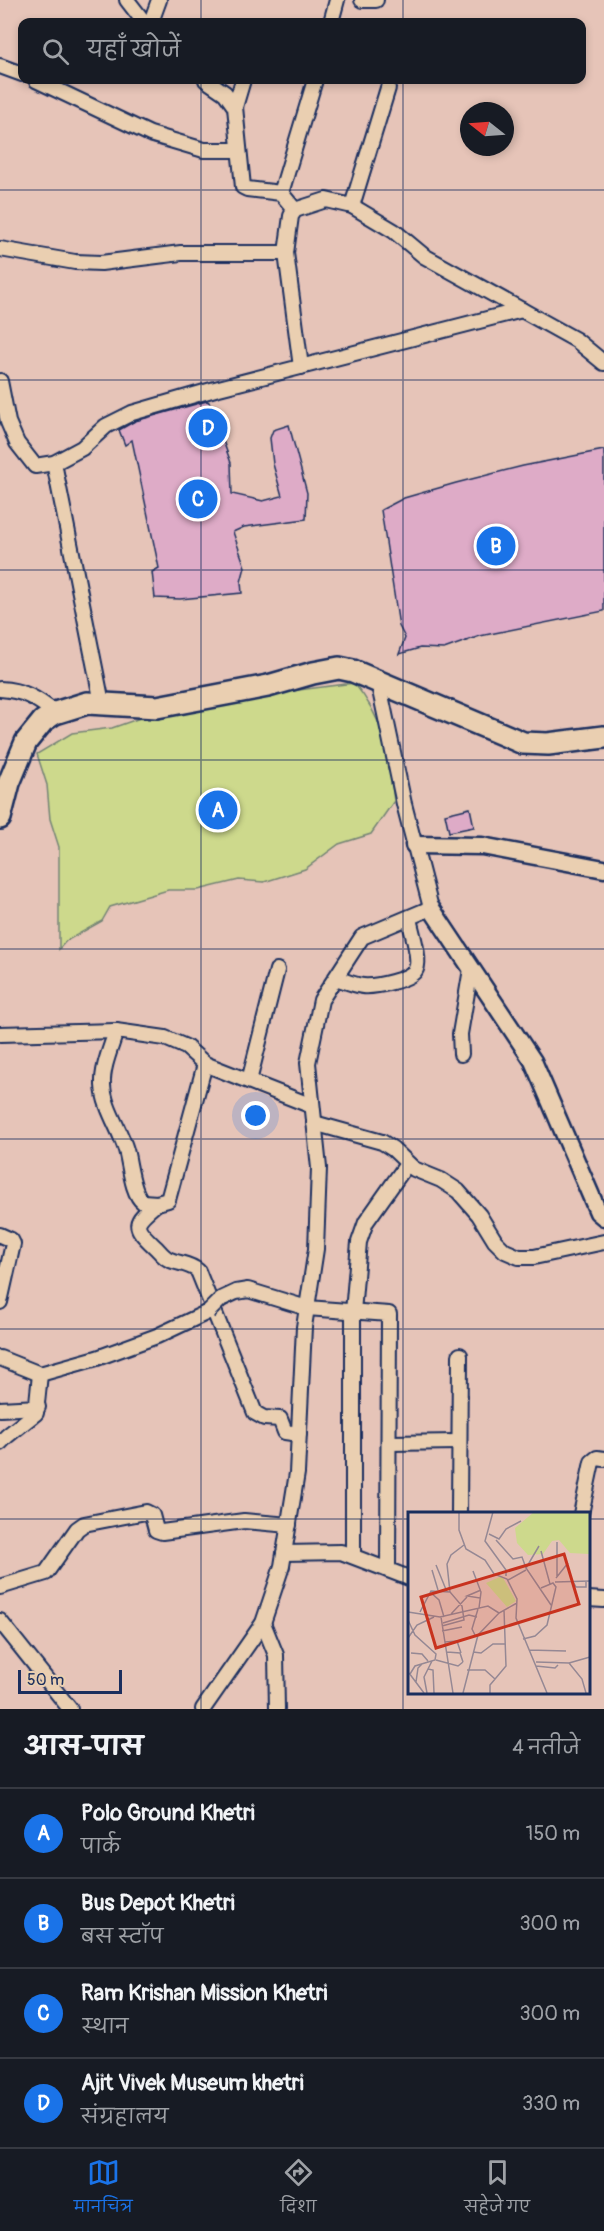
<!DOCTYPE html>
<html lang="hi">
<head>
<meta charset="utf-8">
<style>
	:root { --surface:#171b24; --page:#20242c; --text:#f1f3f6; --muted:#9ea1a6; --line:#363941; --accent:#1a73e8 }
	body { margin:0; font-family:Pangolin,"Playpen Sans Deva",sans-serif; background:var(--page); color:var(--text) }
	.compass { position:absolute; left:460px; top:102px; width:54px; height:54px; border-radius:50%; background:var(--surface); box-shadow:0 3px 9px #0003; rotate:287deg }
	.scale { position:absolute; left:18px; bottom:15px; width:104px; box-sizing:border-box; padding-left:6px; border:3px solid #1b2f5e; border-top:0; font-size:16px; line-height:21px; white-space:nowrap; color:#1b2f5e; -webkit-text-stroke:4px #eacfb1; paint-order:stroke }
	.you { position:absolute; left:256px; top:1116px; width:21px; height:21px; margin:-15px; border:4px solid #fff; border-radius:50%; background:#1a73e8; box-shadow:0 0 0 9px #1a73e833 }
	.badge { display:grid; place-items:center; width:39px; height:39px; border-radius:50%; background:var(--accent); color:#fff; font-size:20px; font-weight:700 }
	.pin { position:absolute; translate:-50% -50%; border:3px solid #fff; box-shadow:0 2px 6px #0006 }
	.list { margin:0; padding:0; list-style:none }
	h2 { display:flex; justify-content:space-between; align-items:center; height:78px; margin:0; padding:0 24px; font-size:26px }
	h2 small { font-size:20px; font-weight:400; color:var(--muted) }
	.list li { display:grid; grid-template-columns:39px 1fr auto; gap:18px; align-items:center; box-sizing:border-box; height:90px; padding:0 24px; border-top:2px solid var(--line) }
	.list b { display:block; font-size:22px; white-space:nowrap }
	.list p { margin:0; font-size:20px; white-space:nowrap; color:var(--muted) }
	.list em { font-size:20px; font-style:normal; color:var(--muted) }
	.icon { flex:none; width:33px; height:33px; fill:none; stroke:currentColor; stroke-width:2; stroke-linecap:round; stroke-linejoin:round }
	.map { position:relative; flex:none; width:604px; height:1709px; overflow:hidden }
	.search { position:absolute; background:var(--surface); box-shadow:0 3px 9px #0003; left:18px; right:18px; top:18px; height:66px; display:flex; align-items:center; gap:15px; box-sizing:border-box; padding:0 21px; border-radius:12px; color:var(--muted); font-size:22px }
	.sheet { height:438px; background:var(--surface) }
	nav { display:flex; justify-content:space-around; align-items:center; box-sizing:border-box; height:84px; border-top:2px solid var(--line); background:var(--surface); font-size:16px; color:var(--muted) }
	nav a { display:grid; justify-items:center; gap:3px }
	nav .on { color:var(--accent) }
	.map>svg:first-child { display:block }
	.green { fill:#cdd98c; stroke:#748475; stroke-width:1.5 }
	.building { fill:#deabc7; stroke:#1b2f5e; stroke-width:1.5 }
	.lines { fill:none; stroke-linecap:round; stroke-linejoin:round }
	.minor-casing { stroke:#1b2f5e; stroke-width:18 }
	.tertiary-casing { stroke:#1b2f5e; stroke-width:21 }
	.primary-casing { stroke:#1b2f5e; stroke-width:26 }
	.minor { stroke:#eacfb1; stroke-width:14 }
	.tertiary { stroke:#eacfb1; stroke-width:16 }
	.primary { stroke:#eacfb1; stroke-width:21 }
	.minor-bridge-casing { stroke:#1b2f5e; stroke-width:18; stroke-linecap:butt }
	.minor-bridge { stroke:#eacfb1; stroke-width:14 }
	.grid { fill:none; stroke:#1b2f5e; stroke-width:1.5; stroke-opacity:0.55 }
	.inset-road { fill:none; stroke:#958894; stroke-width:1.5 }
	.view { fill:#c8321e; fill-opacity:0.15; stroke:#c8321e; stroke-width:3 }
	.inset-edge { fill:none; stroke:#1b2f5e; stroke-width:3 }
</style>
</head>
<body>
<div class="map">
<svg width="604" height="1709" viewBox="0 0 604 1709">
	<rect width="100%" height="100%" fill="#e6c4b8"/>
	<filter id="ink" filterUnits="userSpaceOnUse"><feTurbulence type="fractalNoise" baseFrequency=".0167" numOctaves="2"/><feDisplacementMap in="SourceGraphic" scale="12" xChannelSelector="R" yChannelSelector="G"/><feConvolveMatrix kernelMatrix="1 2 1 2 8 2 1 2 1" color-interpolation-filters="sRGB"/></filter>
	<g filter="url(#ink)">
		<!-- green -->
		<path class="green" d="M354 683C386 721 388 754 394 801L371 834 339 844 305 869 264 882 239 880 198 890H168L110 907 102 921 66 941 59 949V847L50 819 47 785 37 754 72 733 112 728 146 716 182 713 206 707 245 701 275 693Z"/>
		<!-- building -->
		<g class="building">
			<path d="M207 401 209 402 231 463 232 494 263 501 282 496 273 464 270 438 273 430 289 425 307 493 306 519 244 527 233 532 245 567 241 582 242 593 180 599 155 598 152 572 159 568 132 440 125 445 119 430 135 421Z"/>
			<path d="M604 450V611L480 636 444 649 420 648 399 654 405 638 399 626 381 510 404 498 456 483 523 466Z"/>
			<path d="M470 808 474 827 449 832 445 814Z"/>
		</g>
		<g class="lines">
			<!-- minor casing -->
			<g class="minor-casing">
				<g id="minor">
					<path d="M127 0 144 22"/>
					<path d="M362 0H376"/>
					<path d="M151 22 159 0"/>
					<path d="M331 22 337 0"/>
					<path d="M0 66 22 74"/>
					<path d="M36 80 150 134 204 150H239"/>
					<path d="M206 80 225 93 235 107 243 187 247 189 281 193 295 210"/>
					<path d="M235 107 243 80"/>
					<path d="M281 193 315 80"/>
					<path d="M352 206 388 88"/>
					<path d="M0 249 75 262 101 263 181 253H286"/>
					<path d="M301 367 286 253 291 216 295 210 326 200 352 206 394 231 424 256 576 340 604 363"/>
					<path d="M0 381 8 422 17 443 35 466 54 463 82 448 106 426 132 413 215 389 522 310"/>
					<path d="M54 463 102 703"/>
					<path d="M0 689C23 690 38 699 55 713"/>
					<path d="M336 978C345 981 354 985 363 986 374 987 412 980 416 969 421 958 411 930 409 918"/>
					<path d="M116 1031C111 1048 102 1067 103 1085 104 1108 120 1129 126 1150 130 1164 132 1194 143 1202L157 1203 168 1200 205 1064"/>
					<path d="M0 1034 116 1031 165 1038 186 1047 205 1064 312 1106"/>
					<path d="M461 1054 460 1034 471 969"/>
					<path d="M249 1081 277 970"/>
					<path d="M314 1123 382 1142 393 1149 414 1169 441 1180 458 1191 479 1215 495 1241 505 1251 519 1257H534L604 1242"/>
					<path d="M157 1203C133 1223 132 1225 154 1246 159 1250 162 1256 168 1259 178 1264 189 1263 198 1271L255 1413 264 1418 280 1419 285 1432 299 1434"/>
					<path d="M0 1235 11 1240 13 1244 0 1302"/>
					<path d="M221 1299 236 1292 248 1290 307 1308 389 1314 388 1570"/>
					<path d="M0 1358 40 1374 97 1358 157 1336 208 1312"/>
					<path d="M0 1409 38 1407"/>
					<path d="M0 1443 7 1436 36 1413 40 1374"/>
					<path d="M389 1443 459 1442"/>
					<path d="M459 1514 460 1355"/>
					<path d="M581 1514 592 1462 597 1458 604 1459"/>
					<path d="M284 1553 341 1552 409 1578"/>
					<path d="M353 1556V1312L359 1242 366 1222 407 1164"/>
					<path d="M0 1587 46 1573 77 1529 84 1524 146 1512 152 1515 156 1530 162 1532 244 1521 289 1525"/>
					<path d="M588 1599 604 1600"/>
					<path d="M0 1621 70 1709"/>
					<path d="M263 1623 276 1655 277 1709"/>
					<path d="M203 1709 263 1623 282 1566 297 1473 304 1327 316 1249 319 1168 308 1063 321 1000 362 937 431 908 404 804 378 681"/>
				</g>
			</g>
			<!-- tertiary casing -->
			<g class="tertiary-casing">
				<g id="tertiary">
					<path d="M414 845 482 846 604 869"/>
					<path d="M431 908 533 1061 598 1212 604 1217"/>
				</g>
			</g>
			<!-- primary casing -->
			<g class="primary-casing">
				<path id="primary" d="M0 818 9 783 26 742 43 721 55 713 87 703 157 707 268 686 313 673 339 668 353 671 523 743 548 744 604 737"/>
			</g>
			<!-- minor -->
			<use href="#minor" class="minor"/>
			<!-- tertiary -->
			<use href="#tertiary" class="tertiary"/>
			<!-- primary -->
			<use href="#primary" class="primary"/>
			<!-- minor-bridge casing -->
			<g class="minor-bridge-casing">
				<path id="minor-bridge" d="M208 1312 221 1299"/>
			</g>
			<!-- minor-bridge -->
			<use href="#minor-bridge" class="minor-bridge"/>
		</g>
	</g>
	<!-- grid -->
	<path class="grid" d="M201 0V22M403 0V22M201 80V1709M403 80V1709M0 190H604M0 380H604M0 570H604M0 760H604M0 949H604M0 1139H604M0 1329H604M0 1519H409M588 1519H604"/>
	<!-- overview -->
	<g transform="translate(408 1512)">
		<rect width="182" height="182" fill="#e6c4b8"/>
		<path d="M126 0H181V42L162 41 151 28 144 29 135 42 120 43 109 31 107 16ZM94 64 108 89 99 95 78 71Z" fill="#cdd98c"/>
		<path class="inset-road" d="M51 0V18L58 37 77 48 86 62 99 67 109 87 108 106 139 181M85 0 77 29 98 58V64M81 22 91 27 98 17 113 9M88 28 105 47 114 45 118 56M149 30V65M131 34 118 56 143 93M133 39 142 72M28 53 39 80M24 58 30 78M65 59 73 80 71 96M148 66 160 51M100 68 118 58M147 70 182 69M165 70 168 75H178V69M22 80 31 88 36 105M72 86 59 84 73 78M0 100 32 105 80 94 91 101M12 100 23 79 42 80M43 102 59 85M33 105 45 181M0 108 7 123 28 142 27 148 7 154 2 162M35 111 61 103 69 105M34 114 56 108 54 94 42 80 39 52 43 43 56 33M34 119 54 115M68 125 64 117 70 97M0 126 9 113 26 105M115 127 127 124 139 113 148 75 145 71 133 76M37 130 49 129 53 141M121 138 158 139M39 140 52 141 55 150M65 140 73 141 85 132H97M3 141 14 142 20 149M28 148 50 154 55 150M128 150 161 151 174 167 178 181M161 151 182 145M128 154 147 156 150 153M20 157 25 158 26 181M59 158H77L87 167M1 161 16 181M8 170 10 156 14 152M19 181 16 165 24 149M55 181 70 123 91 101 109 91M82 181V173L98 154 96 98"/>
		<path class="view" d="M156 42 171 92 28 136 13 85Z"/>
		<rect width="182" height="182" class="inset-edge"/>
	</g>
</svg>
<svg class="compass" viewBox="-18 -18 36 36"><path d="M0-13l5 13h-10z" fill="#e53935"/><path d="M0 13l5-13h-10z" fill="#9ea1a6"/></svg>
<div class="scale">50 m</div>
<div class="you"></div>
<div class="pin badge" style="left:218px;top:810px">A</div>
<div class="pin badge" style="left:496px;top:546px">B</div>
<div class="pin badge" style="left:198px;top:499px">C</div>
<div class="pin badge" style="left:208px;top:428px">D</div>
<div class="search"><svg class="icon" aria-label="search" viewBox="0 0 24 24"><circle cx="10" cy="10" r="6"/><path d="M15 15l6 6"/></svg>यहाँ खोजें</div>
</div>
<section class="sheet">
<h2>आस-पास<small>4 नतीजे</small></h2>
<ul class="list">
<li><span class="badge">A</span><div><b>Polo Ground Khetri</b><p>पार्क</p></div><em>150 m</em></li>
<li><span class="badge">B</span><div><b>Bus Depot Khetri</b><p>बस स्टॉप</p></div><em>300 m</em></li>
<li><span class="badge">C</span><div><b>Ram Krishan Mission Khetri</b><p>स्थान</p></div><em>300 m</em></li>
<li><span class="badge">D</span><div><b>Ajit Vivek Museum khetri</b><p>संग्रहालय</p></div><em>330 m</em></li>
</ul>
</section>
<nav>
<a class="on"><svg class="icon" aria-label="map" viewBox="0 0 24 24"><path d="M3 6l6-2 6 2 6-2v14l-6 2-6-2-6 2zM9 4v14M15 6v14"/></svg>मानचित्र</a>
<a><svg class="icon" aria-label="directions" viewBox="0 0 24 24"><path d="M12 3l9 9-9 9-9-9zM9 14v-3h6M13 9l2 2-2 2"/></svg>दिशा</a>
<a><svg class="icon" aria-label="saved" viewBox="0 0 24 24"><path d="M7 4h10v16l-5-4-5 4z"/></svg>सहेजे गए</a>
</nav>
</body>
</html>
